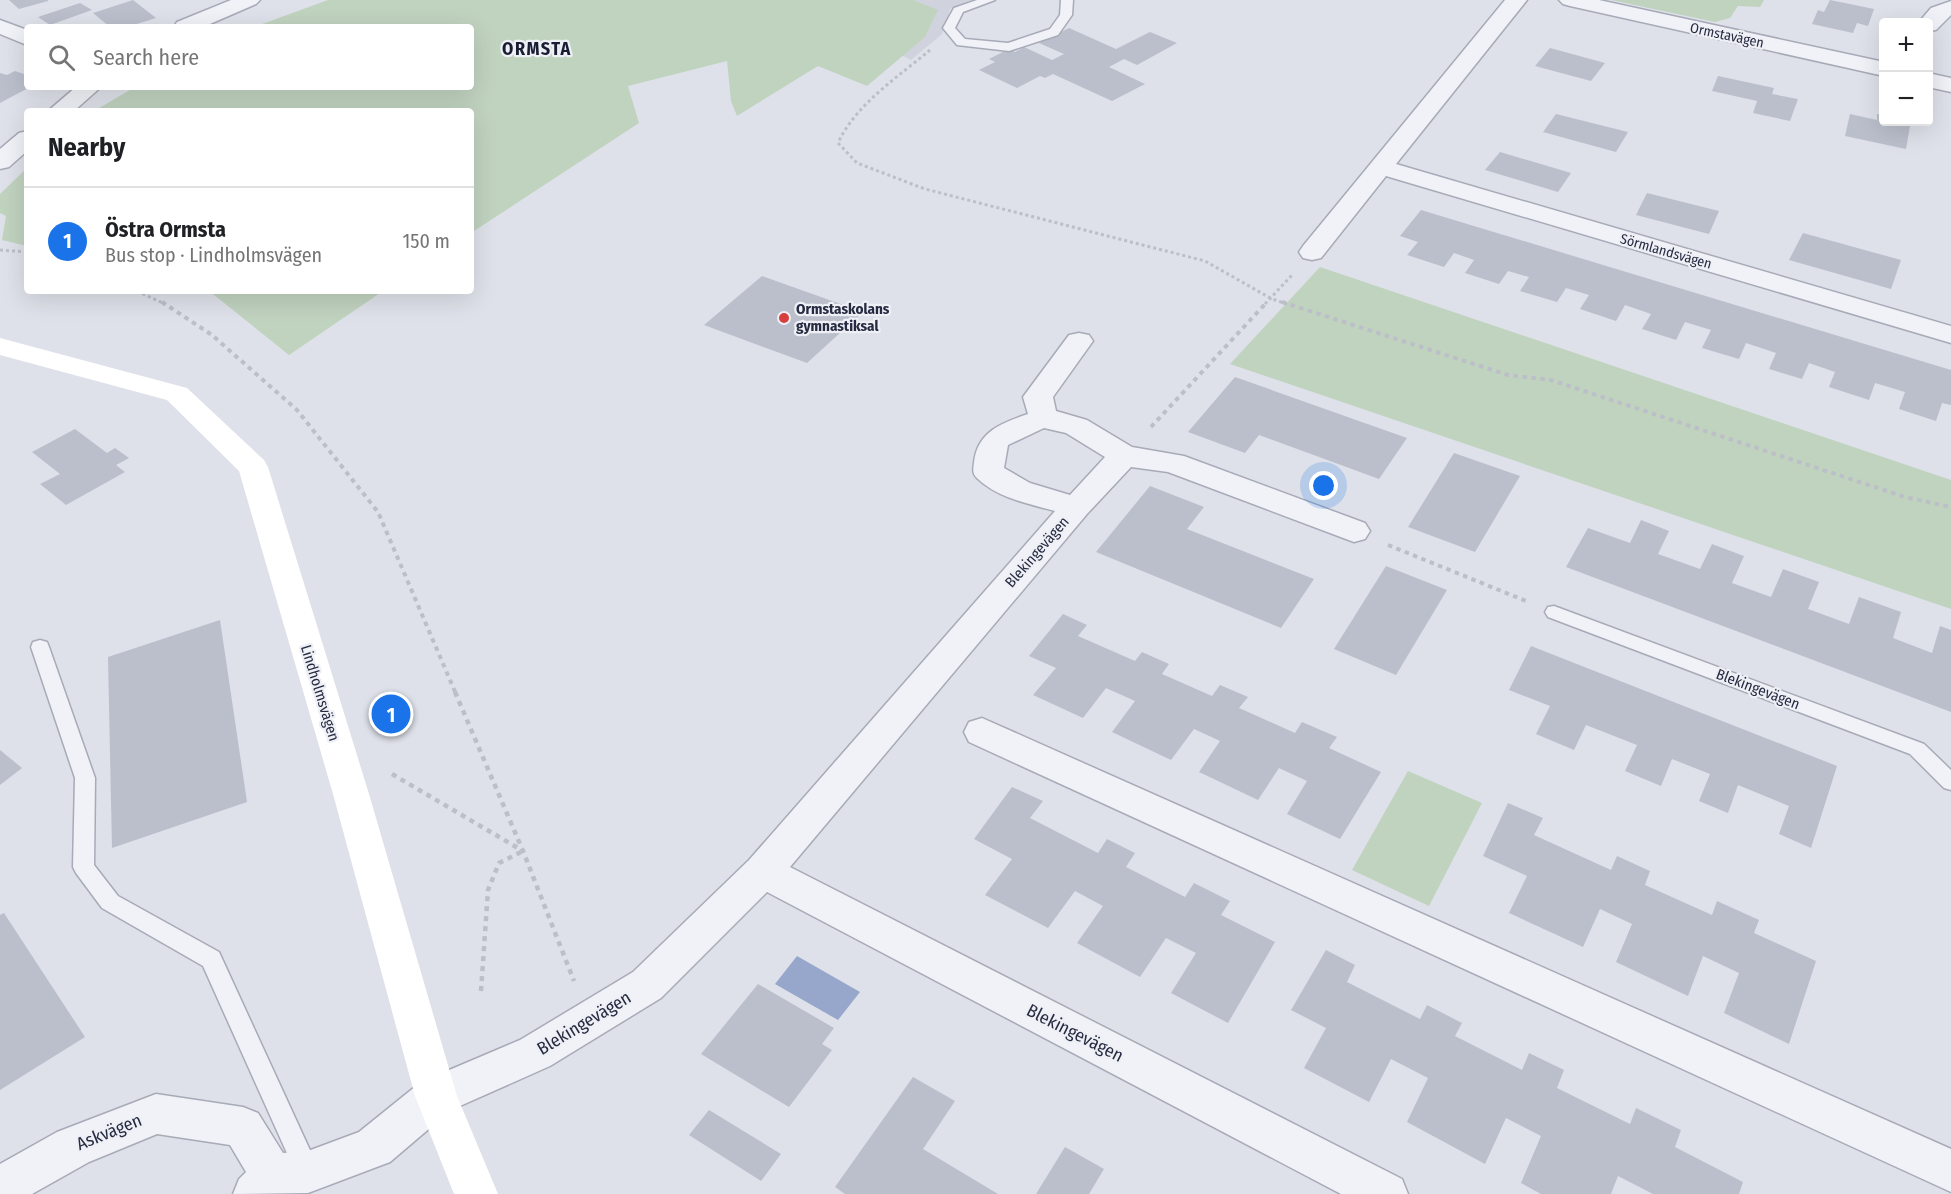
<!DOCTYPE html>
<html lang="en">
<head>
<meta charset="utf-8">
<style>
	:root { --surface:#fff; --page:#f6f6f6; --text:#202124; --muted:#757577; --line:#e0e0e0; --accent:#1a73e8 }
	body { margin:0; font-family:"Fira Sans Condensed",sans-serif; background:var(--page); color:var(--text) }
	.controls { position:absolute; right:18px; top:18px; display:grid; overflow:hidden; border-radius:6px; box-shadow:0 6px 24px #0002 }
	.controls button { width:54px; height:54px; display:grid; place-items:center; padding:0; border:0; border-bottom:2px solid var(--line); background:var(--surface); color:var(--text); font:30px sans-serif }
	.you { position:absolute; left:1324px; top:486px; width:21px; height:21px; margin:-15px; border:4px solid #fff; border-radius:50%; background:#1a73e8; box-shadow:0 0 0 9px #1a73e833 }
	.badge { display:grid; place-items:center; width:39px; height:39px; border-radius:50%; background:var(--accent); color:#fff; font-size:20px; font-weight:700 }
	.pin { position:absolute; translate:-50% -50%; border:3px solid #fff; box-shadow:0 2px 6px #0006 }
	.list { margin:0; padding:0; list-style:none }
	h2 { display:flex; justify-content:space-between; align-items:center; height:78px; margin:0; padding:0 24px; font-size:26px }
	h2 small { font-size:20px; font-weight:400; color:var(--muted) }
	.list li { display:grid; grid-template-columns:39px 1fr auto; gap:18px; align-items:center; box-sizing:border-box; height:108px; padding:0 24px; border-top:2px solid var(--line) }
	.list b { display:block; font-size:22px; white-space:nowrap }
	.list p { margin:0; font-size:20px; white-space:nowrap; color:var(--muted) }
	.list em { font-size:20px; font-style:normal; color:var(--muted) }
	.icon { flex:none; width:33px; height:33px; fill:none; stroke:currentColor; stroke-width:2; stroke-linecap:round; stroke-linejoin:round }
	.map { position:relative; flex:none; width:1951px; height:1194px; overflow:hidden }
	.search { position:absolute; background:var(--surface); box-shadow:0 6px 24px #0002; left:24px; top:24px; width:450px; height:66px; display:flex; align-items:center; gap:15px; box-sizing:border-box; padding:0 21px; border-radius:6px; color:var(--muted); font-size:22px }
	.panel { position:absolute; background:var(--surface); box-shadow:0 6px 24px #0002; left:24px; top:108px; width:450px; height:186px; border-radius:6px }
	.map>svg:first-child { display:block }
	.built { fill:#d0d3de }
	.green { fill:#c0d3bf }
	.water { fill:#97a7cb }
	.building { fill:#bbbfcc }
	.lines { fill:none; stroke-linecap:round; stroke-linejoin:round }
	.lane-casing { stroke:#a7aab7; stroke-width:3 }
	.street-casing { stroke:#a7aab7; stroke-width:3 }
	.path-far2 { stroke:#bcbec8; stroke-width:3; stroke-dasharray:3 3; stroke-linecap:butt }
	.path-far1 { stroke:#bcbec8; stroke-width:4; stroke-dasharray:4.5 4.5; stroke-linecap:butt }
	.path { stroke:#bcbec8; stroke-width:4.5; stroke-dasharray:5 5; stroke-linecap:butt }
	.lane { fill:#f1f2f7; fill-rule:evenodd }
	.street { fill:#f1f2f7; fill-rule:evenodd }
	.secondary { fill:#fff; fill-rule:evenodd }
	.poi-dot { fill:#d63f3b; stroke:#eef0f6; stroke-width:2 }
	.labels { text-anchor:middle; stroke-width:4.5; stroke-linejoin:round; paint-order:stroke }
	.far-street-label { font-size:14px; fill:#262b41; stroke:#eef0f6 }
	.poi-label { font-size:15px; font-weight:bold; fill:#262b41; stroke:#eef0f6; text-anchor:start }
	.street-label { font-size:15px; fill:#262b41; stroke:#eef0f6 }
	.far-district-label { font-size:18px; font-weight:bold; letter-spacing:1.5px; fill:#191d31; stroke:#eef0f6 }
	.near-street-label { font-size:18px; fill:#262b41; stroke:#eef0f6 }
</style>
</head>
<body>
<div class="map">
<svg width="1951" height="1194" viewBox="0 0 1951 1194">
	<rect width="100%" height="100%" fill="#dee1e9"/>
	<!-- built -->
	<path class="built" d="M787 0H972L950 9 942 34 911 60Z"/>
	<!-- green -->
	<g class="green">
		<path d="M328 0H913L938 10 925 37 867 86 818 66 737 116 731 101 727 61 628 86 639 123 471 233V111H94L135 87H471V27H254Z"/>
		<path d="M1611 0H1764L1760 7 1738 6 1730 18 1715 22Z"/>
		<path d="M27 168V246L2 240 6 216 0 213V194Z"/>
		<path d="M1320 267 1951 480V609L1230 364Z"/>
		<path d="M209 291H383L289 355Z"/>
		<path d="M1408 771 1482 803 1429 906 1352 870Z"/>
	</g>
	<!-- water -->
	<path class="water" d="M797 956 860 992 838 1020 775 984Z"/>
	<!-- building -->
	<g class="building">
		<path d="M9 0H48V1L19 9Z"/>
		<path d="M133 0 156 18 127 27H110L93 13Z"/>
		<path d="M1830 0 1874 9 1868 26 1857 23 1853 33 1812 24 1818 10 1824 12Z"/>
		<path d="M80 3 92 10 50 25 38 17Z"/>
		<path d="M1069 28 1116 49 1150 32 1177 43 1137 65 1124 59 1109 67 1145 84 1112 101 1053 74 1045 78 1040 76 1017 88 979 70 995 62 989 59 1009 49 1015 52 1024 47 1052 60 1064 54 1039 43Z"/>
		<path d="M1550 48 1605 63 1591 81 1535 66Z"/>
		<path d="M15 71 27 75V87H30L0 103V73L7 75Z"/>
		<path d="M1718 76 1774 88 1772 94 1798 99 1790 121 1753 113 1757 101 1712 91Z"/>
		<path d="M1556 114 1628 132 1616 152 1543 132Z"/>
		<path d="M1850 114 1877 120V114L1884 115V122H1899V124L1910 126 1906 149 1845 136Z"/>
		<path d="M1500 152 1571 173 1558 192 1485 170Z"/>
		<path d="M1647 193 1719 211 1709 234 1636 215Z"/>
		<path d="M1421 210 1951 370V405L1942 403 1936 421 1899 409 1905 392 1875 383 1869 400 1829 387 1835 372 1809 363 1802 379 1769 369 1776 353 1746 343 1739 359 1702 348 1711 330 1685 322 1676 340 1642 329 1651 314 1625 305 1616 321 1580 309 1589 295 1566 288 1557 302 1520 291 1529 277 1508 271 1499 284 1465 273 1474 260 1454 253 1444 267 1407 255 1418 242 1400 236Z"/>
		<path d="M1803 233 1901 260 1891 289 1789 260Z"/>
		<path d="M762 276 863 312 807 363 704 325Z"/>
		<path d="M1235 377 1407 438 1379 479 1259 435 1245 453 1188 432Z"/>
		<path d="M75 429 107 453 115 448 129 458 116 465 125 472 66 505 40 484 60 474 32 452Z"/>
		<path d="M1454 453 1520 476 1475 552 1408 527Z"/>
		<path d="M1150 486 1204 507 1187 529 1314 579 1281 628 1096 552Z"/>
		<path d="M1641 520 1669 531 1658 554 1700 569 1712 544 1744 556 1732 583 1771 597 1783 569 1819 582 1808 609 1849 624 1859 597 1901 612 1893 638 1932 653 1940 626 1951 630V712L1566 567 1588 528 1630 543Z"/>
		<path d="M1386 566 1447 590 1396 675 1334 649Z"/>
		<path d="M1063 614 1087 625 1078 636 1135 661 1142 652 1169 664 1162 674 1212 696 1220 685 1248 697 1239 708 1295 733 1302 722 1337 737 1329 748 1381 772 1340 839 1287 814 1307 781 1279 768 1258 800 1199 772 1220 741 1194 729 1171 760 1112 732 1135 701 1106 688 1083 718 1033 695 1056 668 1029 656Z"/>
		<path d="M220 620 247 802 112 848 108 657Z"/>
		<path d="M1531 646 1837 766 1811 848 1779 834 1789 806 1738 785 1728 813 1699 801 1710 774 1672 759 1661 786 1625 771 1637 745 1586 725 1574 750 1536 734 1550 706 1509 690Z"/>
		<path d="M0 750 22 768 0 785Z"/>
		<path d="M1012 787 1043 801 1030 818 1098 853 1107 839 1135 853 1126 867 1185 897 1194 883 1230 901 1221 915 1275 942 1228 1023 1171 993 1196 953 1166 938 1140 977 1077 943 1103 906 1075 891 1048 928 985 895 1012 859 974 839Z"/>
		<path d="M1508 803 1543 818 1534 835 1611 870 1617 856 1650 871 1645 885 1712 915 1717 901 1759 920 1754 933 1816 961 1789 1044 1724 1013 1739 973 1703 956 1688 996 1616 962 1632 924 1600 909 1583 947 1509 913 1527 876 1483 856Z"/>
		<path d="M4 913 85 1037 0 1090V915Z"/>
		<path d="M1326 950 1355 965 1347 982 1420 1019 1427 1005 1462 1023 1455 1036 1522 1070 1529 1053 1564 1070 1557 1088 1630 1124 1636 1108 1681 1130 1675 1147 1743 1182 1739 1194H1653L1618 1176 1611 1194H1541L1521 1183 1541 1136 1506 1118 1485 1164 1407 1122 1428 1078 1391 1059 1369 1102 1304 1068 1326 1028 1291 1010Z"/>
		<path d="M758 984 834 1028 822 1044 832 1050 789 1107 701 1054Z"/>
		<path d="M913 1077 955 1101 923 1149 998 1194H845L835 1187Z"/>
		<path d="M709 1110 781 1154 761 1181 689 1135Z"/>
		<path d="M1065 1147 1104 1169 1089 1194H1036Z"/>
	</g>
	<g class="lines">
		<!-- lane casing -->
		<g class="lane-casing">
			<g id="lane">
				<path d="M977 0H995L963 12 955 28 965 39 1008 43 1050 29 1060 15 1061 0H1073L1072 15 1058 35 1009 51 957 45 943 28 954 8Z"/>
				<path d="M1554 606 1924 744 1951 770V790L1944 788 1910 754 1548 617 1545 612 1548 607Z"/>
				<path d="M40 640 47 642 49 647 95 778 94 865 118 896 219 952 320 1172 317 1180 308 1184 299 1180 203 966 102 908 76 873 73 867 75 778 31 647 33 642Z"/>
			</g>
		</g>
		<!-- street casing -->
		<g class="street-casing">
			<g id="street">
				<path d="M231 0H260L256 4 203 27H174L177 22Z"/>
				<path d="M1505 0H1527L1396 164 1951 326V343L1386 176 1321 258 1312 260 1303 258 1299 252 1303 246Z"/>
				<path d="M1559 0H1599L1884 62V76L1570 6 1563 4Z"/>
				<path d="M1951 1V15L1936 30 1928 31V22H1919L1931 8Z"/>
				<path d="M0 20 27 30V45L0 34Z"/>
				<path d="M1928 73 1951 78V92L1928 87Z"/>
				<path d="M76 87H101L74 111H48Z"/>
				<path d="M27 131V151L9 167 0 169V149L19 133Z"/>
				<path d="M1079 333 1089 335 1093 341 1053 397 1056 411 1087 420 1132 447 1184 456 1365 523 1370 531 1365 539 1354 542 1168 472 1131 467 1087 514 790 867 1402 1179 1408 1194H1341L767 892 661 998 550 1066 451 1110 390 1162 308 1193 233 1194 239 1179 246 1172 230 1145 157 1134 89 1162 32 1194H0V1164L57 1132 156 1094 243 1107 258 1113 283 1153 308 1151 359 1132 421 1082 520 1040 633 972 749 860 1055 511C1029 504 998 498 978 479 972 474 973 469 974 463 977 432 1001 423 1028 414L1023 397 1069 335ZM1044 428 1066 433 1105 457 1070 495 1030 483 1004 468 1008 445Z"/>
				<path d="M982 718 1951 1149V1192L969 742 964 732 969 722Z"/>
			</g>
		</g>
		<!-- path-far2 -->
		<g class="path-far2">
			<path d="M930 50C898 77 856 104 838 143L857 163 925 189 1205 261 1272 299 1287 304"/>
			<path d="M0 250 27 252"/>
			<path d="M137 291 165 304"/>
			<path d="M1265 304 1293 274"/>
		</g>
		<!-- path-far1 -->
		<g class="path-far1">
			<path d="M162 302 212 335 297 410 378 512 456 694"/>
			<path d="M1282 302 1508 375 1551 380 1905 497 1951 507"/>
			<path d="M1151 427 1267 302"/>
			<path d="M1388 545 1526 601"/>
		</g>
		<!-- path -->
		<g class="path">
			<path d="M455 692 523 851 574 981"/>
			<path d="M392 774 523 851"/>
			<path d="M481 991 488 890 499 863 523 851"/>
		</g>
		<!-- lane -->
		<use href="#lane" class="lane"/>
		<!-- street -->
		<use href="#street" class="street"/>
		<!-- secondary -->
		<path class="secondary" d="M0 338 187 388 264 460 268 467 369 794 457 1096 498 1194H454L415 1096 333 794 239 471 167 400 0 355Z"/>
	</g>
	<!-- markers -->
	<circle class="poi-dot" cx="784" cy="318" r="6"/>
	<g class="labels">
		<!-- far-street labels -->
		<g class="far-street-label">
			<text transform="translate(1727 35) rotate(12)" y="5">Ormstavägen</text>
			<text transform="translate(1666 251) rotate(16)" y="5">Sörmlandsvägen</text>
		</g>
		<!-- poi labels -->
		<g class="poi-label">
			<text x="796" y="314">Ormstaskolans<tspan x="796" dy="17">gymnastiksal</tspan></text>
		</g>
		<!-- street labels -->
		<g class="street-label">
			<text transform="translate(1037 552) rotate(-49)" y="5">Blekingevägen</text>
			<text transform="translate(1758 689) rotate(21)" y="5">Blekingevägen</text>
			<text transform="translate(320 693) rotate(73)" y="5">Lindholmsvägen</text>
		</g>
		<!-- far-district labels -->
		<g class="far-district-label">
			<text x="537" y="55">ORMSTA</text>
		</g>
		<!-- near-street labels -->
		<g class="near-street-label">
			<text transform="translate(584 1023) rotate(-31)" y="6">Blekingevägen</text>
			<text transform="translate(1075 1033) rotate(27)" y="6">Blekingevägen</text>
			<text transform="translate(109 1132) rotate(-22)" y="6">Askvägen</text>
		</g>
	</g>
</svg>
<div class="controls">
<button>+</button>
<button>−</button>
</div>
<div class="you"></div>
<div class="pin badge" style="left:391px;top:714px">1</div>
<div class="search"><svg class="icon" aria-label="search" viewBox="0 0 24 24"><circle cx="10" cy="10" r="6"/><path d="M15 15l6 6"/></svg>Search here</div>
<section class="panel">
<h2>Nearby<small></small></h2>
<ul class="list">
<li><span class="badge">1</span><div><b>Östra Ormsta</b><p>Bus stop · Lindholmsvägen</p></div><em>150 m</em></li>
</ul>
</section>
</div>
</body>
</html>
